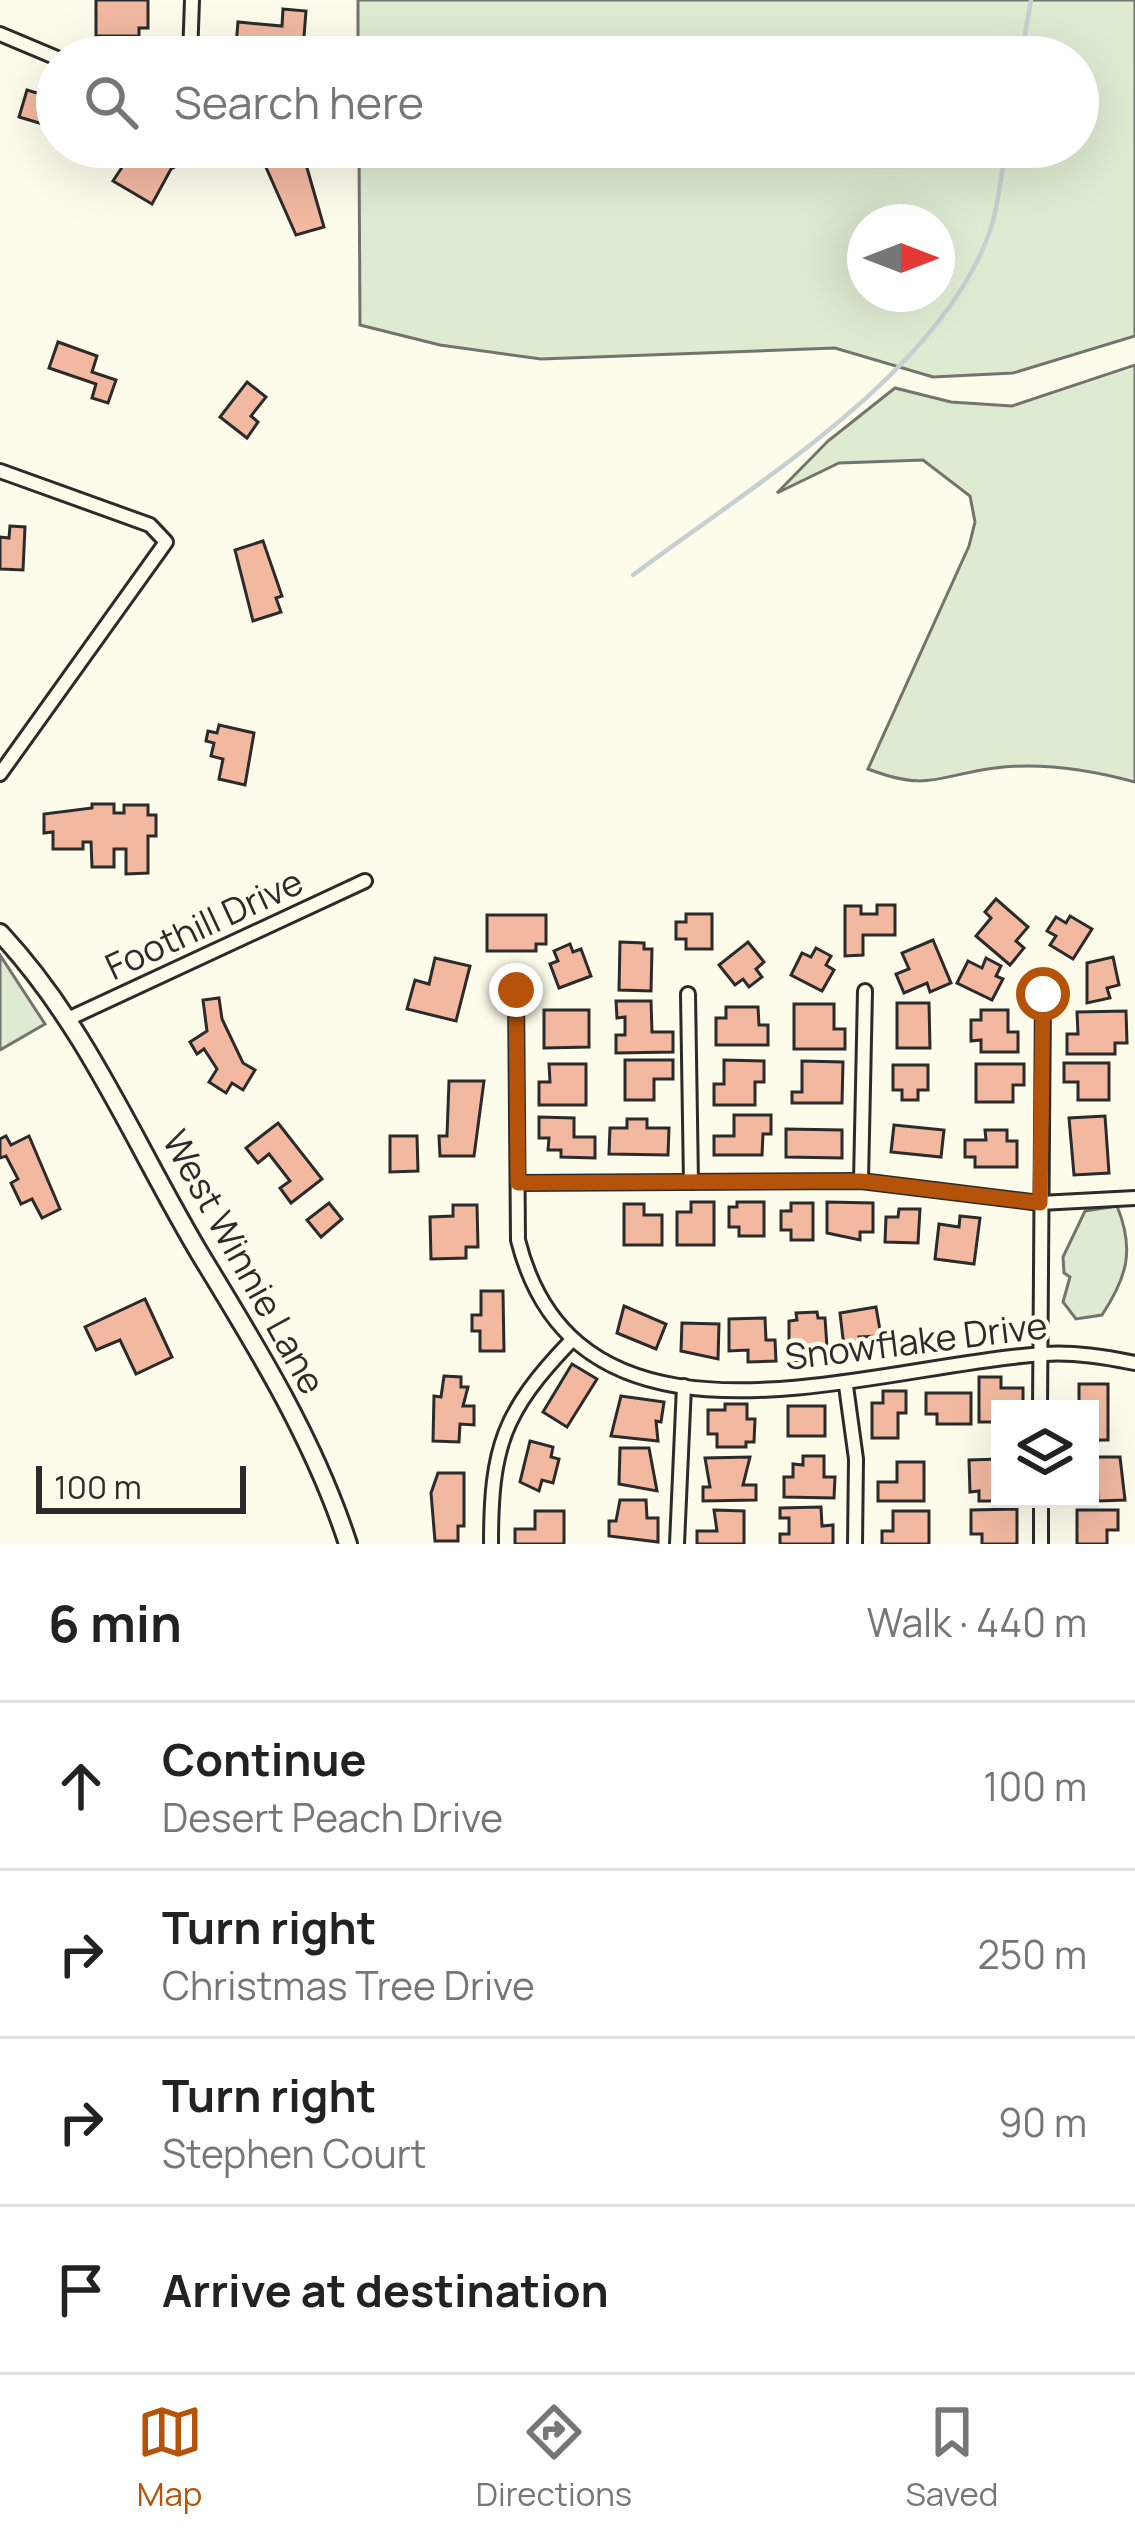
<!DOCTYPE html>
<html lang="en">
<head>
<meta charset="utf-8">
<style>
	:root { --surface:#fff; --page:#f6f6f6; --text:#222; --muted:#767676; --line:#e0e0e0; --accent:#b45309 }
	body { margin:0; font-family:Manrope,sans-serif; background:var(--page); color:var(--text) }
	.controls { position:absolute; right:36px; bottom:36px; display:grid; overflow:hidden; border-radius:0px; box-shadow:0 12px 48px #0002 }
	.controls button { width:108px; height:108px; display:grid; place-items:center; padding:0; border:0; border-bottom:3px solid var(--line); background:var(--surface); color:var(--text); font:60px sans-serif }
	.compass { position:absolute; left:847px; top:204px; width:108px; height:108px; border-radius:50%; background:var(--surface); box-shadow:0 12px 48px #0002; rotate:90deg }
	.scale { position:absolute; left:36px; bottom:30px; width:210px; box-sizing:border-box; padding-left:12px; border:6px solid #2b2b2b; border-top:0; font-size:33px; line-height:42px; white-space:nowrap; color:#2b2b2b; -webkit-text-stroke:9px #fdfbea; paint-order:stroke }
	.stop { position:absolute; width:36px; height:36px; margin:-27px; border:9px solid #b45309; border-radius:50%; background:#fff }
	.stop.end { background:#b45309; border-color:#fff; box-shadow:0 3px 12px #0008 }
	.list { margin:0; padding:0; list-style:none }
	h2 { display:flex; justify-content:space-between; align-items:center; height:156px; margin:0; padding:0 48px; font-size:51px }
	h2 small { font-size:39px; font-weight:400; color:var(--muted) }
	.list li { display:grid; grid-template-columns:78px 1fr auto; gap:36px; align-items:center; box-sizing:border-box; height:168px; padding:0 48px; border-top:3px solid var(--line) }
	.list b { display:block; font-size:45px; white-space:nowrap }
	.list p { margin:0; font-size:39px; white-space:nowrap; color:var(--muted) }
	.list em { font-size:39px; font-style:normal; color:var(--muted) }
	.icon { flex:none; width:66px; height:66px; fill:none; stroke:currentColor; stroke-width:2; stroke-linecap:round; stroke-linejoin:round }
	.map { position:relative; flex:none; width:1135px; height:1544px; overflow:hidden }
	.search { position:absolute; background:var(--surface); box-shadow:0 12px 48px #0002; left:36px; right:36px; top:36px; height:132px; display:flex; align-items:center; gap:30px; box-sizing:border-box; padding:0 42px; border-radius:66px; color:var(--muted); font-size:45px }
	.sheet { height:828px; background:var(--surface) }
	nav { display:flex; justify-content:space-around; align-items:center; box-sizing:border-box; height:168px; border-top:3px solid var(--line); background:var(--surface); font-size:33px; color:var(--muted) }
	nav a { display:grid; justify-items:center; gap:6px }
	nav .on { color:var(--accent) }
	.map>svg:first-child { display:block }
	.green { fill:#deebd1; stroke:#74746e; stroke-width:3; fill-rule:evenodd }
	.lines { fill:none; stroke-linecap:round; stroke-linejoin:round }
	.stream { stroke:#c7d0d0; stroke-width:4.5 }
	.building { fill:#f2b8a0; stroke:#2b2b2b; stroke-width:3 }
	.minor-casing { stroke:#2b2b2b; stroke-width:18 }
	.tertiary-casing { stroke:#2b2b2b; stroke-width:22 }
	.minor { stroke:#fdfbea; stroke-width:12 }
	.tertiary { stroke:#fdfbea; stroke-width:16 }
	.route { stroke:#b45309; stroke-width:15 }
	.labels { text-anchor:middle; stroke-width:9; stroke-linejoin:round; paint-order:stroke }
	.street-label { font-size:36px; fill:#2b2b2b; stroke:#fdfbea }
</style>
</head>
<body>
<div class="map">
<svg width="1135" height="1544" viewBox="0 0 1135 1544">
	<rect width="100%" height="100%" fill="#fdfbea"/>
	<!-- green -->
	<g class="green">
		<path d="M358 0H1135V336L1013 373 933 377 835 348 541 359 440 345 360 325 359 147H1078V57H358ZM937 222V294H865V222Z"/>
		<path d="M1135 365V782C1091 770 1041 762 995 768 935 776 929 792 868 769L969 546 975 522 970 496 923 460 839 463 777 493 828 441 895 388 951 402 1012 406Z"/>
		<path d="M0 955 45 1024 0 1050Z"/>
		<path d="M1117 1206C1135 1250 1127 1277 1102 1315L1076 1319 1063 1302 1070 1277 1064 1273 1063 1257 1085 1211Z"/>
	</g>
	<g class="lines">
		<!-- stream -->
		<g class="stream">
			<path d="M1021 57 1031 0"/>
			<path d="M633 575C751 486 942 373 991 228 999 203 1001 173 1006 147"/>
		</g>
	</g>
	<!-- building -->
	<g class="building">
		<path d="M96 0H148V28H139V36H96Z"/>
		<path d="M283 9 306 11 303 49 274 47 273 57H235L238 22 282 26Z"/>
		<path d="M27 90 57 99V140L56 128 19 117Z"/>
		<path d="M170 147H183L190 159 171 169 152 204 113 181 134 149 151 159Z"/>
		<path d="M257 147H301L324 227 296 235Z"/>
		<path d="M58 342 97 356 92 372 116 380 108 403 92 398 96 384 49 368Z"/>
		<path d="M247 382 266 397 251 416 258 422 247 438 220 417Z"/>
		<path d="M10 526 25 527 23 570 0 569V537L9 538Z"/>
		<path d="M263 541 282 596 276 598 281 612 253 621 235 550Z"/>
		<path d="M219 725 254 733 245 785 219 779 223 759 211 756 214 743 206 741 208 731 217 733Z"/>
		<path d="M92 804H114V813H124V805H148V815H156V836H148V873L126 874V849H114V867H92L91 842H83V849H53V832L44 833V814L92 808Z"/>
		<path d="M996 899 1028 927 1016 941 1024 948 1010 965 976 936 991 918 985 912Z"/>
		<path d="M877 905H895V935H863V955L845 956V906H861V914H877Z"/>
		<path d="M686 914H712V949H686V939H676V922H686Z"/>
		<path d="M487 915H546V944H536V951H487Z"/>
		<path d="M1070 916 1092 929 1073 959 1050 945 1056 936 1047 931 1056 917 1066 923Z"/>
		<path d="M933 940 951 983 930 992 927 983 904 993 896 974 909 969 902 953Z"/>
		<path d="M620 942 644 943V949H652L651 991 619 990Z"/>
		<path d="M748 942 764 962 756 969 762 977 749 987 743 979 735 985 719 965Z"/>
		<path d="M570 944 573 952 581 949 591 976 559 988 550 964 558 961 554 951Z"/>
		<path d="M816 948 831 956 826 965 834 970 822 991 791 975 802 953 811 957Z"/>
		<path d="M1113 957 1119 985 1107 988 1110 998 1087 1003V963Z"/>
		<path d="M435 958 470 966 456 1021 407 1009 415 980 429 984Z"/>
		<path d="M986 958 1001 966 996 976 1003 979 992 1000 957 983 968 961 982 968Z"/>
		<path d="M219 998 222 1019 243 1063 255 1070 243 1090 232 1083 226 1093 209 1082 217 1069 204 1049 197 1054 190 1042 207 1031 203 1000Z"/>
		<path d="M616 1001H651L652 1032H673V1052L616 1053V1035H625V1017L617 1018Z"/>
		<path d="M897 1003H929L930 1048H897Z"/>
		<path d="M794 1004H834V1029H845V1049H794Z"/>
		<path d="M726 1007H758L759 1025H768V1045H716V1018H726Z"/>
		<path d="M544 1010H589V1047L544 1048Z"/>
		<path d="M981 1010H1008V1032H1018V1052H981V1040L971 1041V1020H981Z"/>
		<path d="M1126 1011 1127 1043H1115V1054H1067V1034H1078L1077 1012Z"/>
		<path d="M625 1060H673V1079H654V1100H625Z"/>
		<path d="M724 1060 764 1061V1082H755V1105H714V1084H724Z"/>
		<path d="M802 1061 843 1062 842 1103H792V1092H802Z"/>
		<path d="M1064 1063H1109V1100H1078V1082H1064Z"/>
		<path d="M549 1064H586V1105H539V1082H550Z"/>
		<path d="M976 1064H1024V1085H1013V1102H976Z"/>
		<path d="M893 1065H928V1090H918V1100H902V1090H893Z"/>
		<path d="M449 1081H484L474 1156H440L439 1136H447Z"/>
		<path d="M734 1115H771V1134H763L762 1155H714V1136H734Z"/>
		<path d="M1105 1116 1109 1173 1074 1175 1069 1118Z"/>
		<path d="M539 1117 574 1118V1137H595V1158L561 1157V1150H548L549 1138H539Z"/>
		<path d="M627 1119H647V1128H669L668 1155 609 1154 610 1128H627Z"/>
		<path d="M278 1123 322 1179 291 1203 280 1188 290 1181 269 1154 258 1163 246 1148Z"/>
		<path d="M894 1125 944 1130 941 1157 891 1152Z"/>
		<path d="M786 1129 842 1130V1158L786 1157Z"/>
		<path d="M985 1130H1007V1141H1017V1167H975V1157H965V1140H986Z"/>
		<path d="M6 1136 11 1145 29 1136 60 1209 42 1218 32 1199 21 1204 11 1183 18 1179 6 1156 0 1158V1139Z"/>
		<path d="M390 1136H417L418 1171 390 1172Z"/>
		<path d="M691 1202H714V1245H677V1212H691Z"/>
		<path d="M737 1202H764V1236H739V1227H729V1207H737Z"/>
		<path d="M827 1202 873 1203V1232H860V1240L827 1233Z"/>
		<path d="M329 1203 342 1219 321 1237 307 1220Z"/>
		<path d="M791 1203H813V1240H791V1230H781V1211H791Z"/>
		<path d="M624 1204H644V1215H662V1245H624Z"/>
		<path d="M453 1205H477L478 1247H466V1258L431 1259 430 1217 453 1216Z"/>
		<path d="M899 1209H920L918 1243 885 1242 886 1217H898Z"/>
		<path d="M960 1216 980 1218 974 1264 935 1259 939 1224 959 1227Z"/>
		<path d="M481 1291H503L504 1351H480V1331H472V1315H481Z"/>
		<path d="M145 1299 172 1357 136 1374 120 1340 96 1350 85 1327Z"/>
		<path d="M624 1306 666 1324 656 1349 617 1333Z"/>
		<path d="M876 1307 881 1336 859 1337 861 1353 845 1356 840 1313Z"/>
		<path d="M817 1312 818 1318H825L827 1347 805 1345 806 1361 789 1362V1321L797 1320 796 1313Z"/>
		<path d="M765 1318 766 1340H775L776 1361 748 1362V1350L729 1351V1319Z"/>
		<path d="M682 1323 719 1324 718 1359 681 1351Z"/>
		<path d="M572 1364 597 1379 567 1427 543 1412Z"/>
		<path d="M444 1376 461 1377V1387H468L463 1406H474V1425L460 1424 459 1442 433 1441 434 1396 441 1397Z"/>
		<path d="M979 1377H1001V1388H1023V1409H1000V1422H979Z"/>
		<path d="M1079 1384H1108V1440H1090V1409H1079Z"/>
		<path d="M883 1391H906V1413H898V1438H872V1403H883Z"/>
		<path d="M926 1393H971V1424H937V1414H926Z"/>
		<path d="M621 1396 664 1402 661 1422 656 1421 658 1441 611 1436Z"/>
		<path d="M725 1404H747V1419H755L754 1442H746V1447H717V1434H708V1410H725Z"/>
		<rect x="788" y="1406" width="37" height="30"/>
		<path d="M530 1441 553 1447 551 1457 559 1459 553 1483 542 1480 539 1491 520 1482Z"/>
		<path d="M620 1448H649L657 1491 619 1484Z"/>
		<path d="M803 1456H824V1477H835L834 1498 784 1497V1477H793V1464L803 1465Z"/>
		<path d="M750 1457 743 1485H756V1500L703 1501V1487H710L705 1458Z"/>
		<path d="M1090 1457H1120L1125 1500 1098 1501 1097 1473H1090Z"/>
		<path d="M1000 1459V1499L1009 1501H979V1491L970 1492 969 1460Z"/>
		<path d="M897 1462H924V1501H878V1482H897Z"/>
		<path d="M438 1473H464V1526H458V1541H435L431 1493Z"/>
		<path d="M620 1500H646L647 1518H658V1542L609 1536V1521H616Z"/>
		<path d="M821 1507 822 1526 833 1525V1544H780V1534H789V1518H780V1508Z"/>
		<path d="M1017 1509V1544H982V1534H971V1510Z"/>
		<path d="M714 1510 744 1511V1544H697V1531H717Z"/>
		<path d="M1077 1510H1118V1530H1107V1544H1077Z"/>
		<path d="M535 1511H564V1544H515V1529H535Z"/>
		<path d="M893 1511H929V1544H882V1531H893Z"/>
	</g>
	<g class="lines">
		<!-- minor casing -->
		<g class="minor-casing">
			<g id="minor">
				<path d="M0 34 57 58"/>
				<path d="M190 57 192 0"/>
				<path d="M0 471 150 525 166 542 0 774"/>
				<path d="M516 990 518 1240C578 1479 875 1364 1044 1354 1075 1352 1105 1357 1135 1363"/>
				<path d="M688 994 691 1182"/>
				<path d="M68 1019 365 881"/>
				<path d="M861 1181 865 991"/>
				<path d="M518 1183 861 1181 1040 1203 1135 1198"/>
				<path d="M846 1386 856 1459 855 1544"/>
				<path d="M1040 1409 1043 994"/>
				<path d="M1041 1499V1544"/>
				<path d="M491 1544C491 1447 503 1412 570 1342"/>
				<path d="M677 1544 684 1386"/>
			</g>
		</g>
		<!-- tertiary casing -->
		<g class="tertiary-casing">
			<path id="tertiary" d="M0 933C89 1028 137 1150 203 1259 258 1349 315 1442 348 1544"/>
		</g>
		<!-- minor -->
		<use href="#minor" class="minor"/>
		<!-- tertiary -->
		<use href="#tertiary" class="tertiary"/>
	</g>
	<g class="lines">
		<!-- route -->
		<path class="route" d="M516 990 518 1183 861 1181 1040 1203 1043 994"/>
	</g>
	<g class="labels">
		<!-- street labels -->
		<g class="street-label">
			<text transform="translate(204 924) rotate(-25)" y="13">Foothill Drive</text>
			<text transform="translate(244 1262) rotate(61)" y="13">West Winnie Lane</text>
			<text transform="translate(916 1341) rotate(-7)" y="13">Snowflake Drive</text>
		</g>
	</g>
</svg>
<div class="controls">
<button><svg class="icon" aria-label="layers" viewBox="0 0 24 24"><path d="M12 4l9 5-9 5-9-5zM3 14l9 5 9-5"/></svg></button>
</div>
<svg class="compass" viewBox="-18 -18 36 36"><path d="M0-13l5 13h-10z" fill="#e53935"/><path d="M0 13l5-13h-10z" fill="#767676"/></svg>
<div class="scale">100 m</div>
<div class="stop" style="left:1043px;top:994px"></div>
<div class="stop end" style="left:516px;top:990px"></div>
<div class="search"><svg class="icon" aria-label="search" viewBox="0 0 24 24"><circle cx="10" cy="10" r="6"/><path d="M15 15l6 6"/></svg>Search here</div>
</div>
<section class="sheet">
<h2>6 min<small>Walk · 440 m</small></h2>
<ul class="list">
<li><svg class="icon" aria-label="ahead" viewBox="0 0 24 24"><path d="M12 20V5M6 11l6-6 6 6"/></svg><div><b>Continue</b><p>Desert Peach Drive</p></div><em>100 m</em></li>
<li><svg class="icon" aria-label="right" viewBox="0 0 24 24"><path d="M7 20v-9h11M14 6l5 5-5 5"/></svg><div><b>Turn right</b><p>Christmas Tree Drive</p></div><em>250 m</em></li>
<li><svg class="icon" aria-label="right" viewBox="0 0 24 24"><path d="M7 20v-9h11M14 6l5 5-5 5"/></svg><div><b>Turn right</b><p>Stephen Court</p></div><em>90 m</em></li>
<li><svg class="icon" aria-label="arrive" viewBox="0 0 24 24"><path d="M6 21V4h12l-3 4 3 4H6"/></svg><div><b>Arrive at destination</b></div></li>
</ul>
</section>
<nav>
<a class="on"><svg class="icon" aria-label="map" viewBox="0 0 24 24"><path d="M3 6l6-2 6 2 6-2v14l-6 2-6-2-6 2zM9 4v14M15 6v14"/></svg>Map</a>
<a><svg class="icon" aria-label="directions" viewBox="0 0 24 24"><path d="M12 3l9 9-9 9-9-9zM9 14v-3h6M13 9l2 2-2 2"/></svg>Directions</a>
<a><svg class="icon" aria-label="saved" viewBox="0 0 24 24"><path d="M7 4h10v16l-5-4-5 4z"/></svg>Saved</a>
</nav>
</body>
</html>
